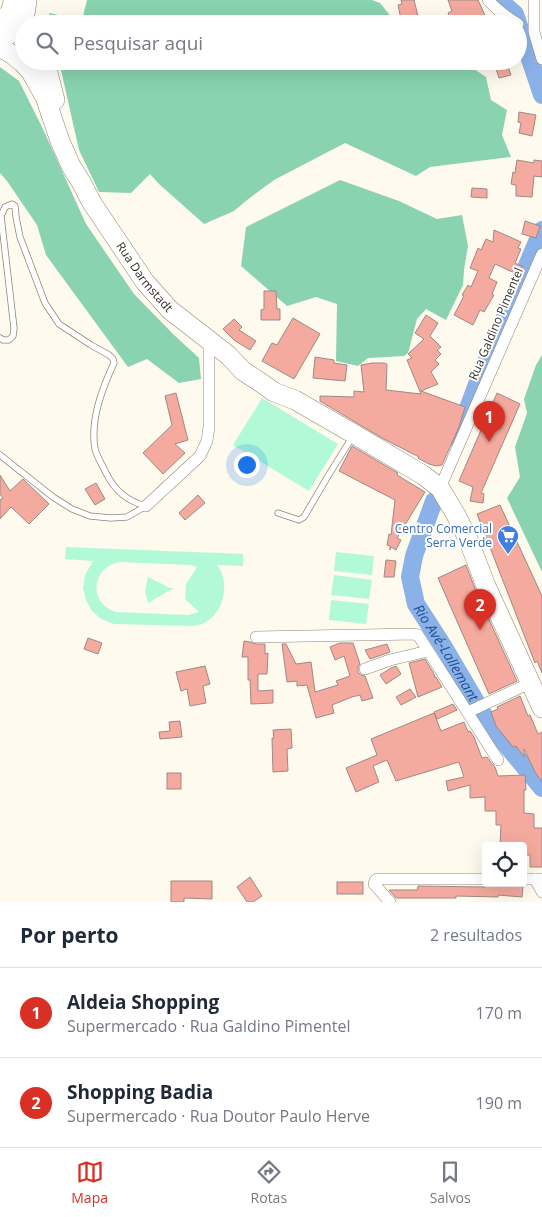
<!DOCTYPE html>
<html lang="pt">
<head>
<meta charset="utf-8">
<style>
	:root { --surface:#fff; --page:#f6f6f7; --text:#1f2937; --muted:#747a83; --line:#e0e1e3; --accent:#d93025 }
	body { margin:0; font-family:"Open Sans",sans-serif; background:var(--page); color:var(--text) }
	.controls { position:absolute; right:15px; bottom:15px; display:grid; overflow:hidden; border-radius:5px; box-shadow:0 5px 20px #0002 }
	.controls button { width:45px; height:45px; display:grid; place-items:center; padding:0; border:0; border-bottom:1px solid var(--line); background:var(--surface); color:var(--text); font:25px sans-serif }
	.you { position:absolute; left:246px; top:464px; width:18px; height:18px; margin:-12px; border:4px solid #fff; border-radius:50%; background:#1a73e8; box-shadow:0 0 0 8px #1a73e833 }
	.badge { display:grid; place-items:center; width:32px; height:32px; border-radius:50%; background:var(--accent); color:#fff; font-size:16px; font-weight:700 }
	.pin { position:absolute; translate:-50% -41px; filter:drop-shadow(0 1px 2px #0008) }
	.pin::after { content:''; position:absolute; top:26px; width:18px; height:15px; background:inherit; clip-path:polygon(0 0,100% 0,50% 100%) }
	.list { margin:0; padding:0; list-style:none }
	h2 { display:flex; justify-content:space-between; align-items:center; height:65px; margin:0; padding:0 20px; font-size:21px }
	h2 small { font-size:16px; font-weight:400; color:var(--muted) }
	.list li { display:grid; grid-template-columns:32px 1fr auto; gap:15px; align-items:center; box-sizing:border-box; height:90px; padding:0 20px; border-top:1px solid var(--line) }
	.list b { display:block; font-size:19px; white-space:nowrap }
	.list p { margin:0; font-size:16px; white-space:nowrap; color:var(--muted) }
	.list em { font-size:16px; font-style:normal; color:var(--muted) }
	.icon { flex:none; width:28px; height:28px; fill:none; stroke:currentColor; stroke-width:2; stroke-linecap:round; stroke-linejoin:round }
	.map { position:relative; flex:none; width:542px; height:902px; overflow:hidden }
	.search { position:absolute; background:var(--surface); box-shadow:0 5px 20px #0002; left:15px; right:15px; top:15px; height:55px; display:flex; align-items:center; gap:12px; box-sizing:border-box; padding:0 18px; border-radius:28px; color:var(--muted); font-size:19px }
	.sheet { height:245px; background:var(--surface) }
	nav { display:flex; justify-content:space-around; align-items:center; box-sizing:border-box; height:70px; border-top:1px solid var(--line); background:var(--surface); font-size:14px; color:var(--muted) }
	nav a { display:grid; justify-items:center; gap:2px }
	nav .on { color:var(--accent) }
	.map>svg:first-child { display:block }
	.green { fill:#b2fad7; fill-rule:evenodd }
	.forest { fill:#89d3b0 }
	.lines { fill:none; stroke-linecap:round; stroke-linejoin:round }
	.river { stroke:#8bb2e8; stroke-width:18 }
	.building { fill:#f4aa9e; stroke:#9e8985 }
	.lane-casing { stroke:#8e8675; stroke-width:7 }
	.street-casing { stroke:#8e8675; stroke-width:12 }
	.primary-casing { stroke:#8e8675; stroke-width:20 }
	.lane { stroke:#fff; stroke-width:5.5 }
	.street { stroke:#fff; stroke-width:11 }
	.primary { stroke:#fff; stroke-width:19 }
	.labels { text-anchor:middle; stroke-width:4; stroke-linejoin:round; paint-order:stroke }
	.street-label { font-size:12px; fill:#333029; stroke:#fff }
	.shop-label { font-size:12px; fill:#366cbe; stroke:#fff; text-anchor:end }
	.water-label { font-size:14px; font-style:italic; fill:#205092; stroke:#fff }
</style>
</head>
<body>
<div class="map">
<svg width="542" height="902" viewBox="0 0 542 902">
	<rect width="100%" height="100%" fill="#fffaee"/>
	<!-- green -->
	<g class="green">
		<path d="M262 398 338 444 309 491 233 445Z"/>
		<path d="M66 547 243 554V566L217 565C231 583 224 613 204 623 201 625 196 625 193 626L114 624 101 619 92 611 86 600 83 588 85 575 93 561 65 559ZM120 562 191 565 197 567 186 584 185 599 199 612 188 615 116 612C88 603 91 567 120 562Z"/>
		<path d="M336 552 374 556 372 575 334 571Z"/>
		<path d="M334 575 372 580 369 599 331 595Z"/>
		<path d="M148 577 170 588H172L173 590H170L148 603 145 591Z"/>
		<path d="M331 600 369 604 366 624 329 620Z"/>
	</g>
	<!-- forest -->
	<g class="forest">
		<path d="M87 0H372L380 3 397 24H51L49 13 82 20Z"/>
		<path d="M59 61H462L486 77 491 100 507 110 502 135 511 157 430 167 416 176 345 143 274 180 247 200 234 211 204 224 159 184 150 174 131 193 99 192 79 150Z"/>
		<path d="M0 67 19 81 43 129 86 224 134 294 174 335 199 358 201 379 179 383 147 359 128 367 46 255 37 225 7 181 0 173Z"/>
		<path d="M340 180 399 201 437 219 462 215 468 246 464 270 463 285 446 320 426 309 417 319 408 353 404 356 368 358 358 366 336 361 337 304 316 297 287 306 241 266 246 227Z"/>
		<path d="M542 355V572L507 498 520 477 515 447 527 413 524 399 536 365Z"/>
	</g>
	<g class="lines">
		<!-- river -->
		<g class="river">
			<path d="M499 0 515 14 542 95"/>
			<path d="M457 438 479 379 542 230"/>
			<path id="s1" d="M434 501 414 556 410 577 416 604 445 649 489 724 542 788"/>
		</g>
	</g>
	<!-- building -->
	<g class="building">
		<path d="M401 0H414L420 24H402L398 5 402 4Z"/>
		<path d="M448 0H478L489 24H452L448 13 452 11Z"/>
		<path d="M499 61H506L511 75 499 78 494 63Z"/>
		<path d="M519 112 536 115 532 136 519 133 521 123 518 122Z"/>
		<path d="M517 160 534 163V160L542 161V177L534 176 532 197 516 196V185L511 184 513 172 515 173Z"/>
		<path d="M472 188 487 189V198L471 197Z"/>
		<path d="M525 221 540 226 536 238 522 234Z"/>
		<path d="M494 230 521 242 518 248 521 249 515 263 523 267 519 275 495 264 489 278 497 282 492 294 494 295 484 312 480 310 473 325 454 315 464 296 462 295 468 285 471 287 478 271 470 268 478 248 481 250 486 239 493 242Z"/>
		<path d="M264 291H276L277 309H280V320H261V310L264 309Z"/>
		<path d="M426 315 438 323 430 336 441 347 437 350 441 354 435 360 439 364 431 372 438 384 421 391 465 407 459 427 442 465 436 466 429 464 418 458 419 457 382 438 320 401V396L354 397V391L364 392 361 365 372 363H383L387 364 386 390 421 394 407 360 412 358 408 354 424 339 415 333Z"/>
		<path d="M293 318 320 334 294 379 262 361 272 343 277 345Z"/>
		<path d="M234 319 242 327 239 330 256 341 250 350 234 340 223 329Z"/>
		<path d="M315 357 334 360V363L347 365 345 381 313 378Z"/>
		<path d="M176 393 188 440 175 444 185 453 163 474 143 453 172 425 165 396Z"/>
		<path d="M497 393 520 404 481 493 484 494 483 503 470 501 473 487 459 481Z"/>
		<path d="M352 446 398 473 397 475 425 492 397 538 401 540 396 550 391 547 390 550V546L387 545 389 534 391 535 395 500 339 471Z"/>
		<path d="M0 475 10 491 23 479 49 504 29 524 11 507 0 519V500L3 498 0 494Z"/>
		<path d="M96 483 105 499 95 505 85 489Z"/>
		<path d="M198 495 205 503 185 520 179 513Z"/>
		<path d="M500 505 542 596V673L537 661 535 663 477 514Z"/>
		<path d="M386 560 396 561 394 577H384Z"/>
		<path d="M466 565 476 591 517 681 489 694 438 578Z"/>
		<path d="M88 638 102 643 98 654 84 649Z"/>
		<path d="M244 641 250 642 256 644H265V654L268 653 267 674H258V691L273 690V703L251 704 250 680H248V657H242Z"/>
		<path d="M340 643H353L360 664 358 667V672L361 675 365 676 373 698 362 701 360 695 352 697 332 705 334 713 316 718 307 685 297 686V681L287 682 282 644H286L296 664 311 662 315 692 338 685 336 681 350 676 344 656 335 660 330 647Z"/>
		<path d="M387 644 390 652 370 659 365 650Z"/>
		<path d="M425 659 434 674 435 678 436 677 442 687 418 697 409 663Z"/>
		<path d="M205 666 210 684 203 686 206 703 190 706 187 689 181 691 176 672Z"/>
		<path d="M396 666 401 674 386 684 380 675 391 668Z"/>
		<path d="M410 689 416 697 401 705 396 697Z"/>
		<path d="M520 696 528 716 530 715 538 734 542 732V782L535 772 524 749V757L516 746 513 747 496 726 491 712 498 709 497 707Z"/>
		<path d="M453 704 457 710 437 719 434 712Z"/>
		<path d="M434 713 441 731 464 722 468 732 470 731 474 737 482 758 487 757 492 764 495 767 498 776 525 775 526 790H524V813L534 814V828H542V867H530V855H523V846L500 845 501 825H496V811H485V797L470 798V785L448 791 446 781 464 777 459 762 396 781 387 760 373 766 379 782 356 792 346 768 377 755 371 739Z"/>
		<path d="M180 721 182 737 160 739 159 732 170 731 169 722Z"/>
		<path d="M291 729 292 748 287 749 288 771 273 772 272 738H274L273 730Z"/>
		<rect x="167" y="773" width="14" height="16"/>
		<path d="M250 877 262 896 253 902H247L237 887Z"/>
		<path d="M171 881H212V899L184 898V902H171Z"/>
		<rect x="337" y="882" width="26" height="12"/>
		<path d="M506 884 523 886 522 897 498 895V897L456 896V898H396L389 890H417L418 886 484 887 491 885H506Z"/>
	</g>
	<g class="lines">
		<!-- lane casing -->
		<g class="lane-casing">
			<g id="lane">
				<path d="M0 338 3 340H9L13 336 14 328 1 216 5 207 12 204 15 206 16 217 20 237 45 303 59 324 91 345 109 355 113 359 114 363C102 389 90 420 95 449 97 457 103 466 106 473 115 491 127 501 146 506"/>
				<path d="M0 455 53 497 72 509 90 516 111 518 127 517 146 506"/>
				<path d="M278 513 299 520 304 517 328 476 353 436"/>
			</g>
		</g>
		<!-- street casing -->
		<g class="street-casing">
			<g id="street">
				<path d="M488 0C497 10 506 17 518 24"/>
				<path d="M534 0V32L542 59"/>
				<path d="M440 488 542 254"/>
				<path d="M146 506 200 456 207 441 209 427V341"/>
				<path d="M256 637 413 634 418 635 498 760"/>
				<path d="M365 669 390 660 428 651"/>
				<path d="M468 712 530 683"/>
				<path d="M523 879H542"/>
				<path d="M535 879 542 892"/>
				<path d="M390 902 374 884 375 881 377 879H486"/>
			</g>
		</g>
		<!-- primary casing -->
		<g class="primary-casing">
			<g id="primary">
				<path d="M0 19C10 17 12 9 13 0"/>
				<path d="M0 36C4 35 9 35 12 33 24 27 26 11 27 0"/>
				<path id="s2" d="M0 47 13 55 23 63 31 72 45 97 60 141 71 166 81 182 92 203 145 282 170 310 228 355 243 371 260 382 274 392 295 400 354 434 423 475 440 488 456 515 468 539 486 586 542 708"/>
				<path d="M45 61 55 100"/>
			</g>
		</g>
		<!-- lane -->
		<use href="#lane" class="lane"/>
		<!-- street -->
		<use href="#street" class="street"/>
		<!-- primary -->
		<use href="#primary" class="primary"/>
	</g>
	<!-- icons -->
	<defs>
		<g id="supermarket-pin" transform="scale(1.125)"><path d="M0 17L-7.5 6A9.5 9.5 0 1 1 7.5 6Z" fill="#3f7fe0" stroke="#fff"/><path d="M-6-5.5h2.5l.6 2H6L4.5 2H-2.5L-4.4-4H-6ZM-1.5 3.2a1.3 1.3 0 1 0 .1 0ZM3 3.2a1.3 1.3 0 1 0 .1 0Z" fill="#fff"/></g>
	</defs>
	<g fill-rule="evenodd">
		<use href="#supermarket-pin" x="508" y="536"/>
	</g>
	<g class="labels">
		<!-- street labels -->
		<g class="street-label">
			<text dy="4" stroke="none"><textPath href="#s2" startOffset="276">Rua Darmstadt</textPath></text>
			<text transform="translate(496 324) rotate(-67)" y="4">Rua Galdino Pimentel</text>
		</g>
		<!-- shop labels -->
		<g class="shop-label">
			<text x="492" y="533">Centro Comercial<tspan x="492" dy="14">Serra Verde</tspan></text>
		</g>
		<!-- water labels -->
		<g class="water-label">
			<text dy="5" stroke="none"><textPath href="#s1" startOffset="165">Rio Avé‐Lallemant</textPath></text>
		</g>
	</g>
</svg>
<div class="controls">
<button><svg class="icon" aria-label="locate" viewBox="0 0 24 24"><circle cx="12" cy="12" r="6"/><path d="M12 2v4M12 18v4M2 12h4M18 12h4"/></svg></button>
</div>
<div class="you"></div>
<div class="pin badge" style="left:489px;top:442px">1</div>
<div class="pin badge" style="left:480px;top:630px">2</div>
<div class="search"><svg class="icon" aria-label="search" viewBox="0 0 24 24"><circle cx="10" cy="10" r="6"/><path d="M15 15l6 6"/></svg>Pesquisar aqui</div>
</div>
<section class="sheet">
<h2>Por perto<small>2 resultados</small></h2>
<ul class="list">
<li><span class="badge">1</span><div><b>Aldeia Shopping</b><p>Supermercado · Rua Galdino Pimentel</p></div><em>170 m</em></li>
<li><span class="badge">2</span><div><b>Shopping Badia</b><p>Supermercado · Rua Doutor Paulo Herve</p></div><em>190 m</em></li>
</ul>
</section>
<nav>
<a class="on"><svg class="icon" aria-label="map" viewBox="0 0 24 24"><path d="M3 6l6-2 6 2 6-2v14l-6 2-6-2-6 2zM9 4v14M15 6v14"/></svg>Mapa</a>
<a><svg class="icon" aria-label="directions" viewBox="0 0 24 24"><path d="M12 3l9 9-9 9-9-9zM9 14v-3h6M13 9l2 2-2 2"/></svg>Rotas</a>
<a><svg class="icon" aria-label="saved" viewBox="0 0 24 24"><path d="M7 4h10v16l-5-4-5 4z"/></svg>Salvos</a>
</nav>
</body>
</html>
